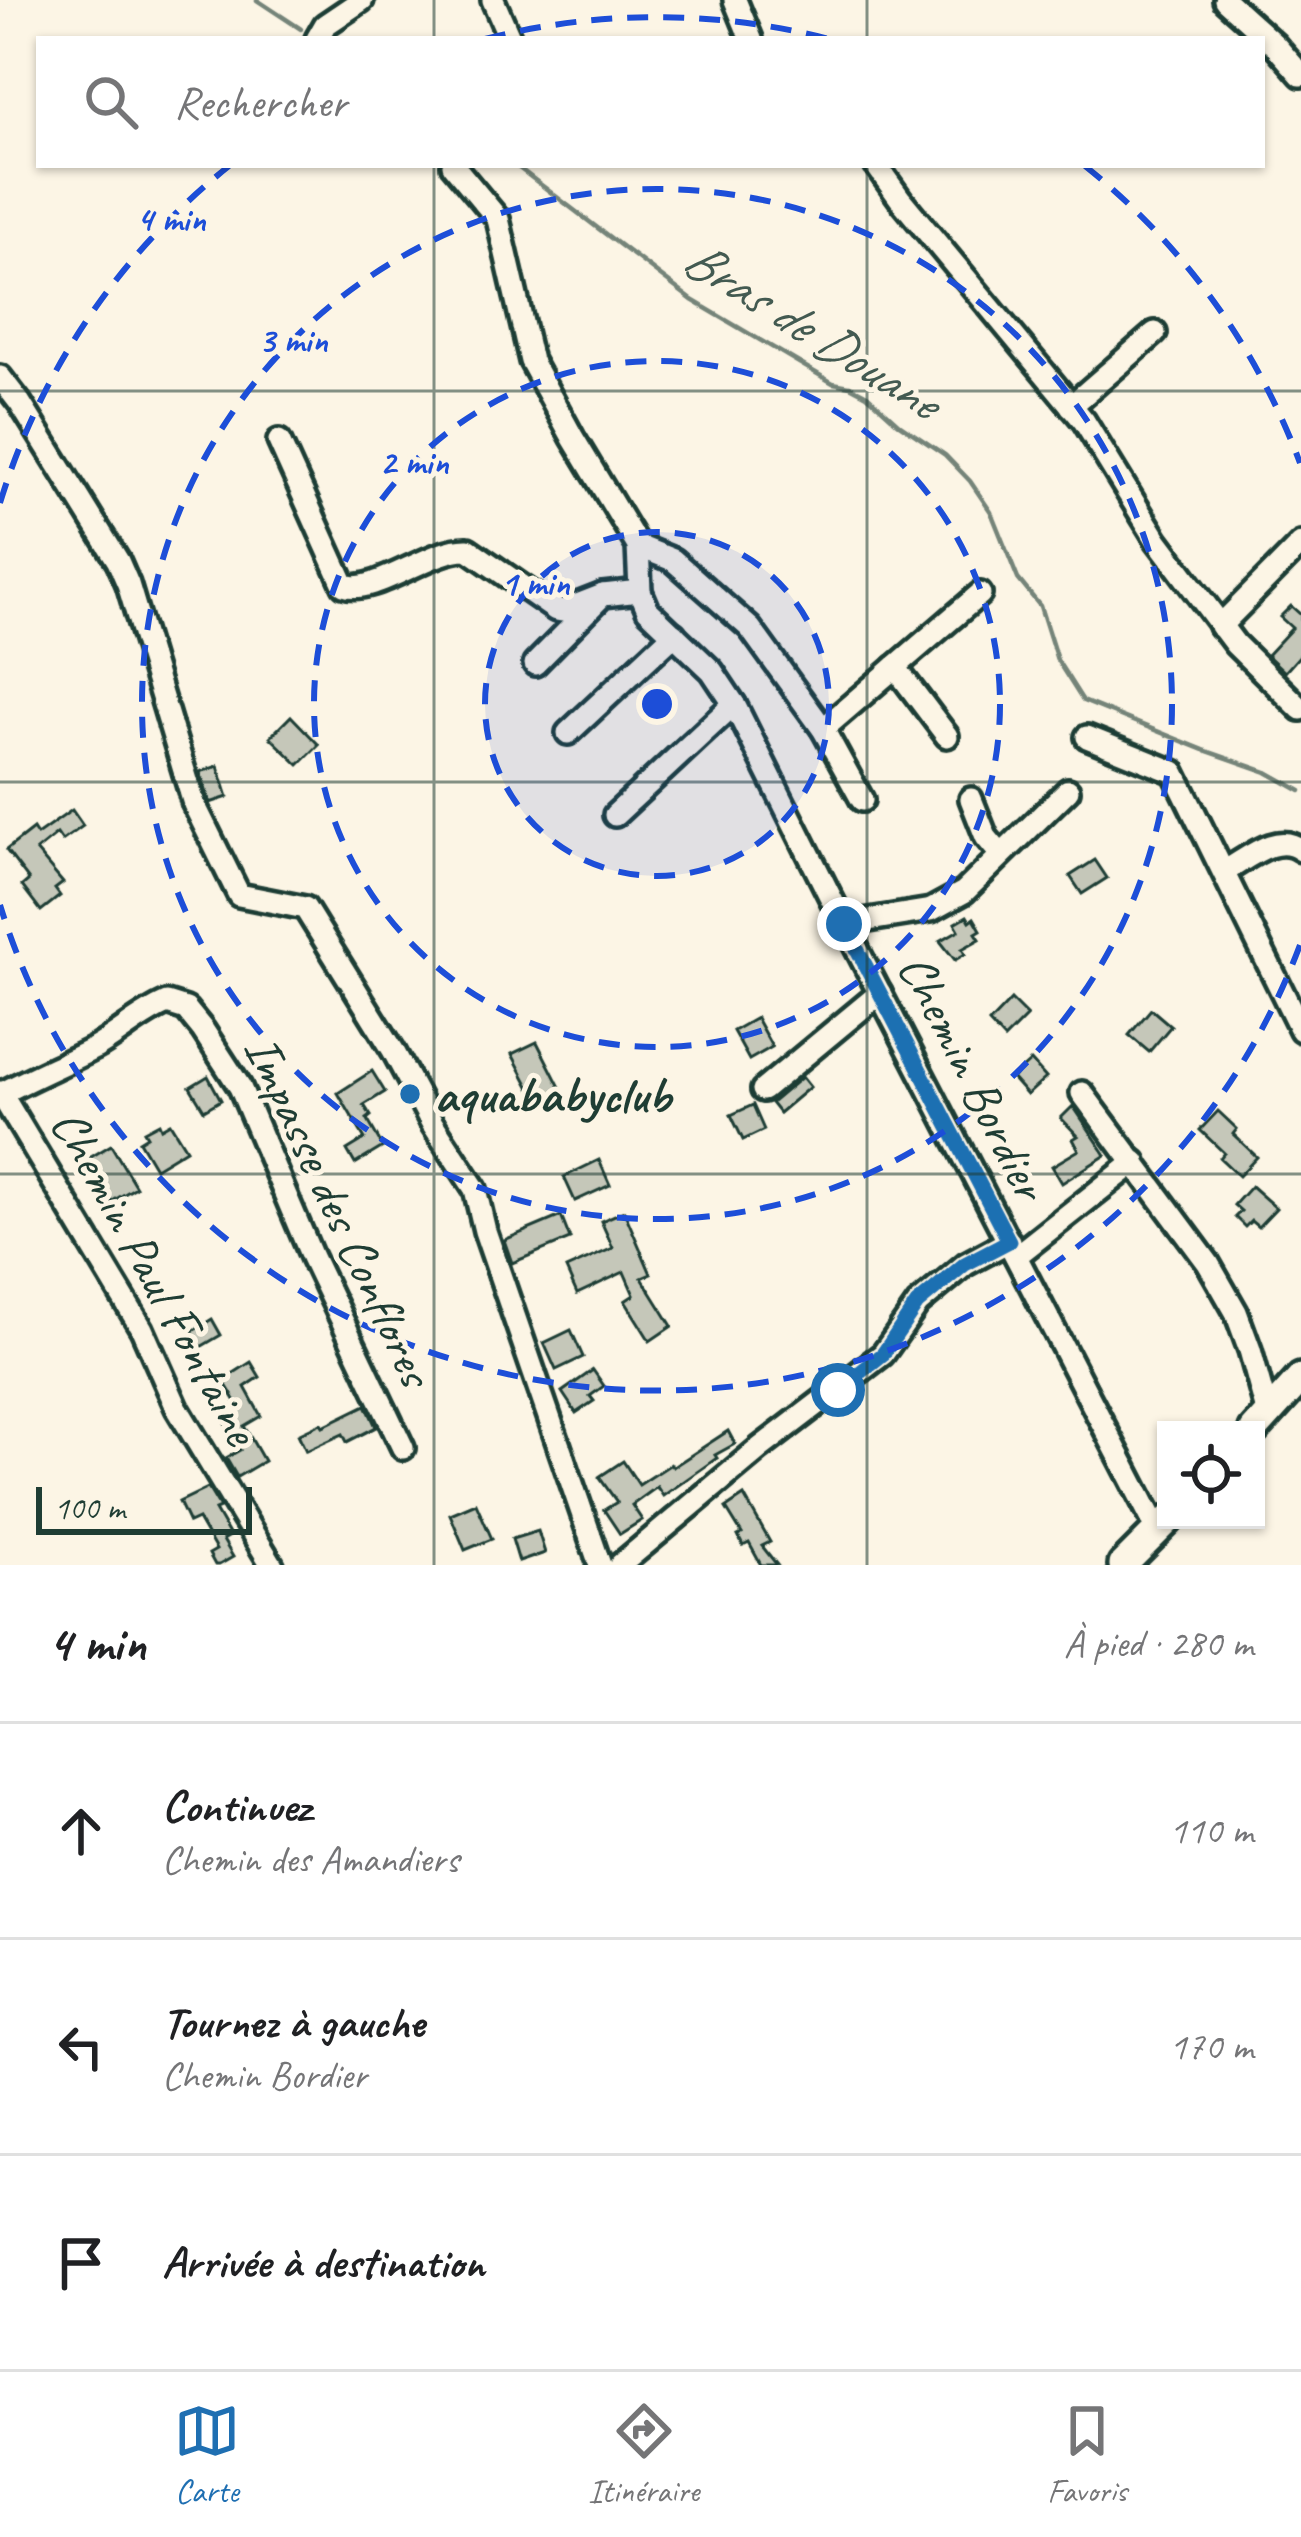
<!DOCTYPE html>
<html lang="fr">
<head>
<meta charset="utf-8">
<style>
	:root { --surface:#fff; --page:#f6f6f6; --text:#202124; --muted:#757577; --line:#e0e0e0; --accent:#1f6fb2 }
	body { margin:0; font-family:Caveat,sans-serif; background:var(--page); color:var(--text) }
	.controls { position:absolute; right:36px; bottom:36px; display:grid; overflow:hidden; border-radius:0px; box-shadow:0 3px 9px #0004 }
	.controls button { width:108px; height:108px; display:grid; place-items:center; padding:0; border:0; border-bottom:3px solid var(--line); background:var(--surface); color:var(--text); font:60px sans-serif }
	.scale { position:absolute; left:36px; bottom:30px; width:216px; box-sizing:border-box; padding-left:12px; border:6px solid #1f3d34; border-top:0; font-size:33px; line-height:42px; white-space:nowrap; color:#1f3d34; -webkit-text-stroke:9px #fcf5e5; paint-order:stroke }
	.stop { position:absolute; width:36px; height:36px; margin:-27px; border:9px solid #1f6fb2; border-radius:50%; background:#fff }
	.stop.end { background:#1f6fb2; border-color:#fff; box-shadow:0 3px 12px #0008 }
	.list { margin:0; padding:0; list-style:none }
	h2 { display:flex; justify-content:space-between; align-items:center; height:156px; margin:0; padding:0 48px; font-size:51px }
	h2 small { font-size:39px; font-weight:400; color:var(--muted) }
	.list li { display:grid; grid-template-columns:78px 1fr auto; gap:36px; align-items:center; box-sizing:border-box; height:216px; padding:0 48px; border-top:3px solid var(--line) }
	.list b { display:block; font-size:45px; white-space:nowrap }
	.list p { margin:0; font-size:39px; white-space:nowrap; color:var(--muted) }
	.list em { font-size:39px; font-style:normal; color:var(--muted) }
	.icon { flex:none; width:66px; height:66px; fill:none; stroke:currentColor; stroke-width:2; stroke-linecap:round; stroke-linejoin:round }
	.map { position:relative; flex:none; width:1301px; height:1565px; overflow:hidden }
	.search { position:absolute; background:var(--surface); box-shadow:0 3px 9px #0004; left:36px; right:36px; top:36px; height:132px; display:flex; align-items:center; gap:30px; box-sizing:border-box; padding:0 42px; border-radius:0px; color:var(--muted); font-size:45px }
	.sheet { height:804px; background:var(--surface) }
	nav { display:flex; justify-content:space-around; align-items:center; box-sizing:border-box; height:168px; border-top:3px solid var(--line); background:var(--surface); font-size:33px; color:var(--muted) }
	nav a { display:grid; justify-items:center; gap:6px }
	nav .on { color:var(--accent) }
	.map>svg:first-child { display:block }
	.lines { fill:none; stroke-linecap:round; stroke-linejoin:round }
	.stream { stroke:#758479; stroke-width:4.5 }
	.building { fill:#c5c7b9; stroke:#1f3d34; stroke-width:3 }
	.minor-casing { stroke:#1f3d34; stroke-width:30 }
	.major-casing { stroke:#1f3d34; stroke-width:36 }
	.minor { stroke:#fcf5e5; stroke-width:21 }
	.major { stroke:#fcf5e5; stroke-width:27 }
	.route { stroke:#1f6fb2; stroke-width:15 }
	.grid { fill:none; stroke:#1f3d34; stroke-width:3; stroke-opacity:0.55 }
	.ring { fill:none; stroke:#1d4ed8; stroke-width:6; stroke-dasharray:21 15 }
	.poi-dot { fill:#1f6fb2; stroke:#fcf5e5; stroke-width:4.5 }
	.labels { text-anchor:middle; stroke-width:10; stroke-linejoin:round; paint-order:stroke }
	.street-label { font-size:51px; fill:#1f3d34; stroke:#fcf5e5 }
	.poi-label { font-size:51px; font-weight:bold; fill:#1f3d34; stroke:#fcf5e5; text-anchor:start }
	.water-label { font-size:54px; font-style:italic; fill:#435a51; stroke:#fcf5e5 }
	.centre { fill:#1d4ed8; stroke:#fcf5e5; stroke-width:6 }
	.ring-label { font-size:36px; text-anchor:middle; font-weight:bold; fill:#1d4ed8; stroke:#fcf5e5; stroke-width:10; stroke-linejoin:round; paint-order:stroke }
</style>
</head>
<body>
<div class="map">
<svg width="1301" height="1565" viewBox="0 0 1301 1565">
	<rect width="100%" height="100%" fill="#fcf5e5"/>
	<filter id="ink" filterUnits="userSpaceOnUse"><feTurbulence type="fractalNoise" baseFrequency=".00833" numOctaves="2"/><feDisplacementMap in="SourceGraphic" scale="24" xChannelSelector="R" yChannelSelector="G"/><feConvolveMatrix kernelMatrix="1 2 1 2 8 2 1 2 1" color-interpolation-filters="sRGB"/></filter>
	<g filter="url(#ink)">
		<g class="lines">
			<!-- stream -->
			<g class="stream">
				<path d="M257 0 301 29"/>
				<path d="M515 165 692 300 833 383 850 386 867 395 899 424 945 455 970 481 991 512 1018 579 1040 606 1057 660 1083 701 1204 750 1267 772 1301 791"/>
			</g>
		</g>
		<!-- building -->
		<g class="building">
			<path d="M1291 606 1301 615V654L1285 672 1267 655 1292 628 1280 617Z"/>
			<path d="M291 716 319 745 299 765 270 737Z"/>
			<path d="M218 766 228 797 210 803 200 772Z"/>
			<path d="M72 810 83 826 62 841 57 834 36 851 63 883 55 889 60 896 41 911 22 886 29 880 6 850 33 829 37 835Z"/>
			<path d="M1095 860 1107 878 1082 894 1070 876Z"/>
			<path d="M967 916 970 921 974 918 981 930 976 933 980 939 962 949 965 954 955 960 940 941 959 930 955 923Z"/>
			<path d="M1011 1000 1027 1016 1004 1039 989 1023Z"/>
			<path d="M1151 1009 1171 1026 1149 1052 1129 1035Z"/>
			<path d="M756 1018 772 1047 749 1060 733 1031Z"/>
			<path d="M537 1042 563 1093 539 1105 512 1054Z"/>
			<path d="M1031 1061 1046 1078 1027 1095 1012 1078Z"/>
			<path d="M372 1071 385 1092 364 1105 371 1116 367 1119 383 1147 355 1164 347 1150 365 1139 338 1093Z"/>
			<path d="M208 1076 221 1100 204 1110 190 1087Z"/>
			<path d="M802 1077 810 1087 779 1113 771 1103Z"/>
			<path d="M753 1105 764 1130 743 1140 731 1115Z"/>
			<path d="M1073 1106 1106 1155 1062 1183 1052 1166 1079 1150 1073 1139 1078 1136 1061 1118Z"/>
			<path d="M1218 1111 1237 1129 1233 1134 1257 1157 1239 1176 1220 1158 1224 1153 1200 1130Z"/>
			<path d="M159 1123 161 1128 170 1123 186 1149 155 1168 139 1141 147 1136 144 1131Z"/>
			<path d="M111 1145 136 1187 111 1202 86 1160Z"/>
			<path d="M599 1160 610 1185 575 1201 564 1177Z"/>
			<path d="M1251 1186 1276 1208 1258 1227 1251 1221 1245 1227 1235 1217 1241 1211 1234 1205Z"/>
			<path d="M624 1211 651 1274 642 1278 672 1326 650 1341 625 1301 634 1295 624 1272 577 1294 566 1269 613 1248 601 1221Z"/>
			<path d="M561 1216 570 1239 512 1263 504 1240Z"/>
			<path d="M212 1319 221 1335 192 1352 183 1337Z"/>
			<path d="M571 1330 583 1357 556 1370 544 1343Z"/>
			<path d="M251 1362 260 1377 245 1387 261 1416 244 1426 264 1461 237 1477 226 1458 240 1450 219 1413 237 1403 223 1380Z"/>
			<path d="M593 1370 604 1386 590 1396 594 1401 576 1413 562 1392Z"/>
			<path d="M366 1405 376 1427 347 1442 343 1434 306 1451 298 1434 321 1423 323 1426Z"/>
			<path d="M728 1431 735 1444 715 1455 717 1458 663 1496 657 1487 632 1505 642 1520 620 1534 604 1510 617 1502 599 1477 623 1461 639 1485 671 1464 673 1467Z"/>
			<path d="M208 1488 220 1508 215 1510 230 1536 223 1540 233 1557 219 1565H215L209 1554 216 1550 198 1519 189 1523 179 1502Z"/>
			<path d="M744 1496 770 1542 762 1546 777 1565H761L749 1543 743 1546 738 1536 742 1534 726 1508Z"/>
			<path d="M476 1503 492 1539 465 1550 450 1514Z"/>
			<path d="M538 1531 545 1553 519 1562 512 1539Z"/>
		</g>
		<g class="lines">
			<!-- minor casing -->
			<g class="minor-casing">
				<g id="minor">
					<path d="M493 0 510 39"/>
					<path d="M735 0 751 39"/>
					<path d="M1225 0 1275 45 1301 75"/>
					<path d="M317 39 325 25 362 0"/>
					<path d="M453 165 498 219 531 361 573 438 638 546 640 591 648 610 712 671 734 704 844 924 1158 1531"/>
					<path d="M876 165 901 200 1084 421 1157 540 1235 644 1301 709"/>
					<path d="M0 377 20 403 118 561 128 584 194 804 239 895 305 908 393 1050 432 1123 475 1189 485 1231 600 1565"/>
					<path d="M1071 406 1155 333"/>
					<path d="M279 441 344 585C375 596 430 548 468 549L556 610 562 611 603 595"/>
					<path d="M638 546 673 560 750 628 823 729 862 800"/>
					<path d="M1220 626 1301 544"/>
					<path d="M535 664 603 595 640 591"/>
					<path d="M895 667 947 736"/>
					<path d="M823 729 980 594"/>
					<path d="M568 733 674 634"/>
					<path d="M1087 737 1174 772 1301 1030"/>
					<path d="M971 799 986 837 1001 855"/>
					<path d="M615 815 734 704"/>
					<path d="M1225 871C1247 859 1277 831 1301 850"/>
					<path d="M844 924 931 910 964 892 1068 790"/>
					<path d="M763 1090 880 993"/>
					<path d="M0 1092 142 1329 177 1408 272 1565"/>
					<path d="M1082 1093 1208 1263 1236 1312 1250 1350 1266 1408 1270 1413"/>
					<path d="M1 1094C32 1077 64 1064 95 1048 120 1034 141 1014 167 1003L186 1009 203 1030 240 1087 312 1257 403 1448"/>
					<path d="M1016 1256 1135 1162"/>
					<path d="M620 1565 760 1448 883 1354 918 1304 966 1264 1009 1241"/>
				</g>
			</g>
			<!-- major casing -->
			<g class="major-casing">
				<g id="major">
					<path d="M1254 1430 1301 1378"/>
					<path d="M1123 1565 1168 1520"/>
				</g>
			</g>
			<!-- minor -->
			<use href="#minor" class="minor"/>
			<!-- major -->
			<use href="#major" class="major"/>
		</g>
	</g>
	<g class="lines" filter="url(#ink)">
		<!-- route -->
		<path class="route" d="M838 1390 883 1354 917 1304 965 1264 1009 1241 844 924"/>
	</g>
	<!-- grid -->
	<path class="grid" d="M434 0V39M867 0V39M434 165V1565M867 165V1565M0 391H1301M0 782H1301M0 1174H1301"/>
	<!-- distance rings -->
	<circle cx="657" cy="704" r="172" fill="#1d4ed8" fill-opacity=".12"/>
	<g class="ring">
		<circle cx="657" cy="704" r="172"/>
		<circle cx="657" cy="704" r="343"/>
		<circle cx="657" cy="704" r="515"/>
		<path d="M1300 945A687 687 0 0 1 0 905M0 503A687 687 0 0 1 229 166M485 39A687 687 0 0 1 829 39M1085 166A687 687 0 0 1 1300 463"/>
	</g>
	<!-- markers -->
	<circle class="poi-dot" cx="410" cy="1094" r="12"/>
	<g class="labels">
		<!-- street labels -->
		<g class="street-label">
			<text transform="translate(974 1076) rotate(63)" y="18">Chemin Bordier</text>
			<text transform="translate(340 1210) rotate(65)" y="18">Impasse des Conflores</text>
			<text transform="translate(156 1276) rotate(61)" y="18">Chemin Paul Fontaine</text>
		</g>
		<!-- poi labels -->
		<g class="poi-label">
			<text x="434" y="1112">aquababyclub</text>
		</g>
		<!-- water labels -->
		<g class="water-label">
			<text transform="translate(812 328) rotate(32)" y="19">Bras de Douane</text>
		</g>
	</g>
	<circle cx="657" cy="704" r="18" class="centre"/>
	<g class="ring-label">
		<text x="171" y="231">4 min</text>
		<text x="293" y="352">3 min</text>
		<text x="414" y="474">2 min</text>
		<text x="535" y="595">1 min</text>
	</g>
</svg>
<div class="controls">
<button><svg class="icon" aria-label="locate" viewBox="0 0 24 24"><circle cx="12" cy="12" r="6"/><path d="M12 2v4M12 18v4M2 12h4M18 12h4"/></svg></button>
</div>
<div class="scale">100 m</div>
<div class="stop" style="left:838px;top:1390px"></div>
<div class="stop end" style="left:844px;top:924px"></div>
<div class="search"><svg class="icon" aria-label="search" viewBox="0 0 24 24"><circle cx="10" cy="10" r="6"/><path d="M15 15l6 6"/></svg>Rechercher</div>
</div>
<section class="sheet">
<h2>4 min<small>À pied · 280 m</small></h2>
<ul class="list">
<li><svg class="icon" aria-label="ahead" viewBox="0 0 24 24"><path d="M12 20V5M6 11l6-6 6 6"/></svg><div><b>Continuez</b><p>Chemin des Amandiers</p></div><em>110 m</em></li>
<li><svg class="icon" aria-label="left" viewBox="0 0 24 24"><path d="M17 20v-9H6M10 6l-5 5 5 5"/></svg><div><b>Tournez à gauche</b><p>Chemin Bordier</p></div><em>170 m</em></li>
<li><svg class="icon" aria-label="arrive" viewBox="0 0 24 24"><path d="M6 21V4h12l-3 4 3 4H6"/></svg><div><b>Arrivée à destination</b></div></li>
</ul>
</section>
<nav>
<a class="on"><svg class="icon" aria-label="map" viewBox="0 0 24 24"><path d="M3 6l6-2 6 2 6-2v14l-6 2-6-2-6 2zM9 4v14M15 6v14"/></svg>Carte</a>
<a><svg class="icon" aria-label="directions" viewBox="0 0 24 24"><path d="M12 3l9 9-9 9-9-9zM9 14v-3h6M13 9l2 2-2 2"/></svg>Itinéraire</a>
<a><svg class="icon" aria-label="saved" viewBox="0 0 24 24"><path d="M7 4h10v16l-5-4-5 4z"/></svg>Favoris</a>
</nav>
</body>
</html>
